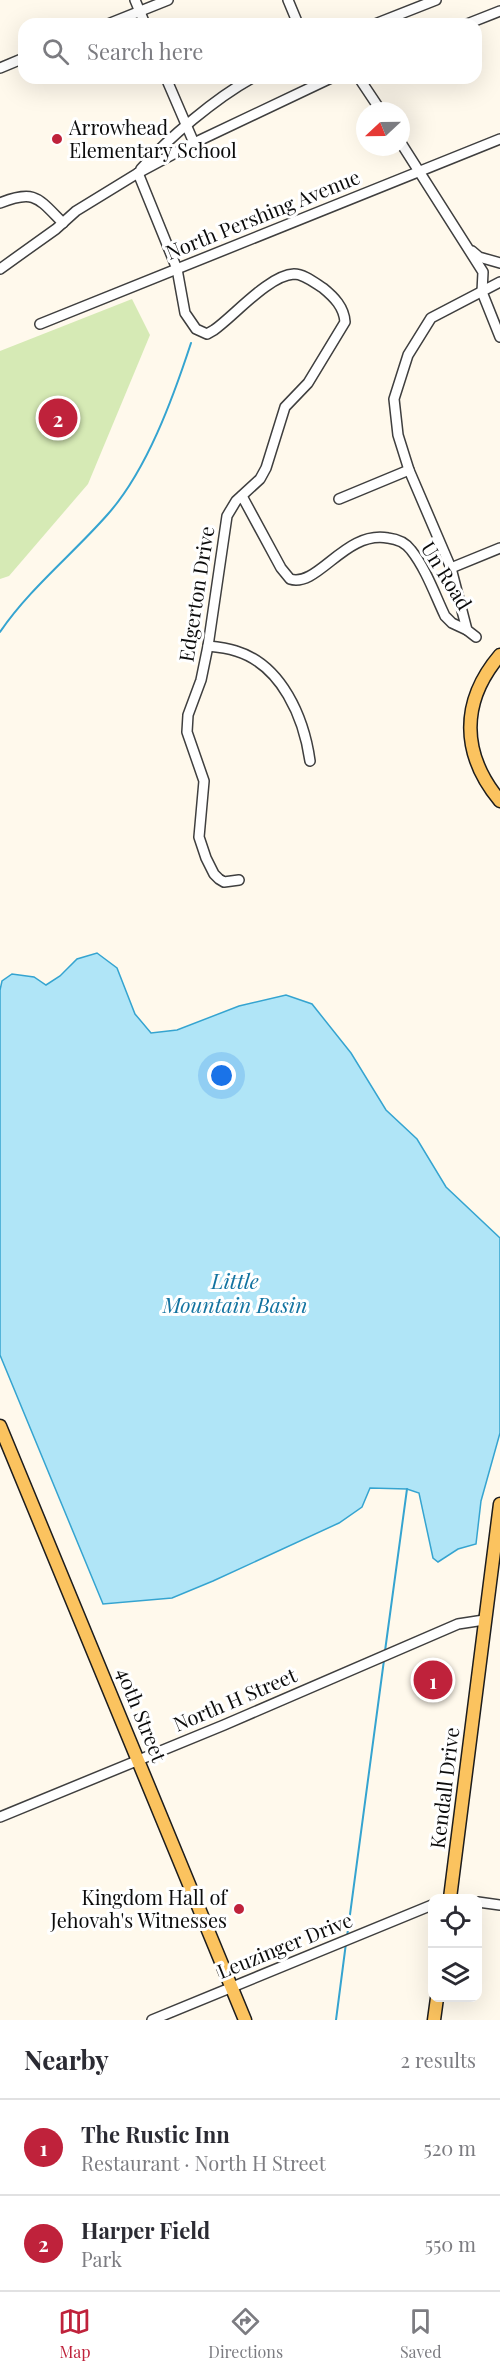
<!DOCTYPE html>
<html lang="en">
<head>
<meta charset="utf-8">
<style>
	:root { --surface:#fff; --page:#f2f2f3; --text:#2b2b33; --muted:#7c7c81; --line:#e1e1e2; --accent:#bf223b }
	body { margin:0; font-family:"Playfair Display",serif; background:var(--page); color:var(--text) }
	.controls { position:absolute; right:18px; bottom:18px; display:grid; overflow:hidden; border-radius:12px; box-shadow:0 6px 24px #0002 }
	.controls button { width:54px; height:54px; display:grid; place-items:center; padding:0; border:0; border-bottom:2px solid var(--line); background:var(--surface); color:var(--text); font:30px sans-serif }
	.compass { position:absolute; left:356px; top:102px; width:54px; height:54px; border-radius:50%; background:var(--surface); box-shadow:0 6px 24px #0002; rotate:248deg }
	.you { position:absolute; left:222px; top:1076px; width:21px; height:21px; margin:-15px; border:4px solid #fff; border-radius:50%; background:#1a73e8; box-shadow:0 0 0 9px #1a73e833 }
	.badge { display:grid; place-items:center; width:39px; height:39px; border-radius:50%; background:var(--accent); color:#fff; font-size:20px; font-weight:700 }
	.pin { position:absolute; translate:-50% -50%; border:3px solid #fff; box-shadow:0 2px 6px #0006 }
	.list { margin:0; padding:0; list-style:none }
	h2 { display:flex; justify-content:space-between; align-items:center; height:78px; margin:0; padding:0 24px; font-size:26px }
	h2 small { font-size:20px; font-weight:400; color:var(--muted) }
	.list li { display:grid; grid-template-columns:39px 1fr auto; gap:18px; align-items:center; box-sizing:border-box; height:96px; padding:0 24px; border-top:2px solid var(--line) }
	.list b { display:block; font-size:22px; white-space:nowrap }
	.list p { margin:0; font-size:20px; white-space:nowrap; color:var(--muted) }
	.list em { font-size:20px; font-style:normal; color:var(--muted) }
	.icon { flex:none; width:33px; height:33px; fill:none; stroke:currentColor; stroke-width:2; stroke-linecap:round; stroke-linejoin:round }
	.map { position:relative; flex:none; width:500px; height:2020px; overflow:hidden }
	.search { position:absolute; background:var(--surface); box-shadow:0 6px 24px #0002; left:18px; right:18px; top:18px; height:66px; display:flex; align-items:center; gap:15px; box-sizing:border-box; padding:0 21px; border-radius:18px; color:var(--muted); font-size:22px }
	.sheet { height:270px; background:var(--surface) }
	nav { display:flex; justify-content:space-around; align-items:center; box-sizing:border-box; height:84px; border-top:2px solid var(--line); background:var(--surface); font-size:16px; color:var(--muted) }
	nav a { display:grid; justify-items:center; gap:3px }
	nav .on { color:var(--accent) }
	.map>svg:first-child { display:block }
	.green { fill:#d6eab5 }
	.water { fill:#b0e5f7; stroke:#35a4d0; stroke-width:1.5 }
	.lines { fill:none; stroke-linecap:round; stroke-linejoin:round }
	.stream { stroke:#35a4d0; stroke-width:2 }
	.minor-casing { stroke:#3f3f3f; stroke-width:12 }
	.major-casing { stroke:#1d1d1d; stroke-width:15 }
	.minor { stroke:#fff; stroke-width:9 }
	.major { stroke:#fbc35f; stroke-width:12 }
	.poi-dot { fill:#bf223b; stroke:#fff; stroke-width:2 }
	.labels { text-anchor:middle; stroke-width:6; stroke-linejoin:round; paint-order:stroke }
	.poi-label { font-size:20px; fill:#0c0c0c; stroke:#fff; text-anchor:start }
	.street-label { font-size:20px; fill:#0c0c0c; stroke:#fff }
	.water-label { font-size:21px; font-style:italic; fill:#1373a0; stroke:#fff }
</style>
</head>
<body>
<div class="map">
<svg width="500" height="2020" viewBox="0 0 500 2020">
	<rect width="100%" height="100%" fill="#fff9ec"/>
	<!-- green -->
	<path class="green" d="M132 299 150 335 88 484 9 576 0 579V351Z"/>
	<!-- water -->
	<path class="water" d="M97 953 117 968 135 1014 151 1033 177 1030 239 1006 286 995 312 1004 351 1053 386 1110 417 1139 446 1187 500 1238V1433L481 1501 476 1544 458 1549 438 1562 433 1558 419 1493 407 1489 370 1488 362 1507 339 1523 213 1581 172 1598 103 1604 0 1355V990L2 981 12 974 34 977 46 985 60 976 77 959Z"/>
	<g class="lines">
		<!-- stream -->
		<g class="stream">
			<path d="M0 632C30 588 73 554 108 514 147 470 173 398 191 343"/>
			<path d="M385 1651 407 1489"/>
			<path d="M347 1937 384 1660"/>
			<path d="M336 2020 346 1943"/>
		</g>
		<!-- minor casing -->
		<g class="minor-casing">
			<g id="minor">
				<path d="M135 0 145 24"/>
				<path d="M288 0 298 24"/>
				<path d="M108 24 168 0"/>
				<path d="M375 24 436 0"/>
				<path d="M467 24 500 11"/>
				<path d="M0 68 24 58"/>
				<path d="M166 78 194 143"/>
				<path d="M359 78 381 111"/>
				<path d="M401 143 483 272 482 292 500 337"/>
				<path d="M141 169C168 138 216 98 252 78"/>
				<path d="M138 173 177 269 185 313 196 329 207 334 214 330C234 316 269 275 294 274 304 274 315 283 323 288 334 297 344 307 345 322L308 383 285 407 266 468 260 479 236 501 227 516 208 646 201 680 188 715 187 732 204 781 199 837 206 858 214 874 219 879 224 882 239 880"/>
				<path d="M0 203C35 189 38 198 63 223"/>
				<path d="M472 251 479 257 500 263"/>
				<path d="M0 269 56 229 76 211 138 173 194 143 331 78"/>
				<path d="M40 324 500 139"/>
				<path d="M242 496 281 568 290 579C318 588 345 530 388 538 397 539 405 542 411 550 426 569 435 595 445 616L452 623 467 630"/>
				<path d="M339 499 409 470"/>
				<path d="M451 568 500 548"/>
				<path d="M476 637 467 630 451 568 409 470 398 435 394 399 408 355 431 318 500 282"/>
				<path d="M208 646C218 647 227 648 236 651 282 665 304 718 310 761"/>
				<path d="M0 1817 224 1725 458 1624 484 1620"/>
				<path d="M478 1902 500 1905"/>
				<path d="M152 2020 432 1905"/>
			</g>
		</g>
		<!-- major casing -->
		<g class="major-casing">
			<g id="major">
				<path d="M500 655C460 702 461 754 500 801"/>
				<path d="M0 1426 245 2020"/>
				<path d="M450 1898 500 1504"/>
				<path d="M434 2020 437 1998"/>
			</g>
		</g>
		<!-- minor -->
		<use href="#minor" class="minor"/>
		<!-- major -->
		<use href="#major" class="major"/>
	</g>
	<!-- markers -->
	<g class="poi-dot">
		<circle cx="57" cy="139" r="6"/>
		<circle cx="239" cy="1909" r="6"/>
	</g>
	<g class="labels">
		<!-- poi labels -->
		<g class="poi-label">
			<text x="69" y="135">Arrowhead<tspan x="69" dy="23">Elementary School</tspan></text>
			<text x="227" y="1905" text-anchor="end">Kingdom Hall of<tspan x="227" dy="23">Jehovah's Witnesses</tspan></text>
		</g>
		<!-- street labels -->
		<g class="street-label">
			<text transform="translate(263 215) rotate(-22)" y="7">North Pershing Avenue</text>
			<text transform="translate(446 576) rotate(58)" y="7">Un Road</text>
			<text transform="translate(197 594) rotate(-81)" y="7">Edgerton Drive</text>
			<text transform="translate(235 1700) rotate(-23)" y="7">North H Street</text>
			<text transform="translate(141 1715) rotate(68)" y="7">40th Street</text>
			<text transform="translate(445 1788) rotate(-83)" y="7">Kendall Drive</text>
			<text transform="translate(285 1946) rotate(-22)" y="7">Leuzinger Drive</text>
		</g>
		<!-- water labels -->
		<g class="water-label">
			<text x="235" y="1289">Little<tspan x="235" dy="24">Mountain Basin</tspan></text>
		</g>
	</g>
</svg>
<div class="controls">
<button><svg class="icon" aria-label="locate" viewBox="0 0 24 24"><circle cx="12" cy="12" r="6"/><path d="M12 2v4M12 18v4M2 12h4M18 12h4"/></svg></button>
<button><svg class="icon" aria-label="layers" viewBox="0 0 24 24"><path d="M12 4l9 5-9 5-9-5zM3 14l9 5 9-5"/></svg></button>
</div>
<svg class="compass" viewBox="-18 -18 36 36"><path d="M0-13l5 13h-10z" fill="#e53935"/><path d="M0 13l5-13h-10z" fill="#7c7c81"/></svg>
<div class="you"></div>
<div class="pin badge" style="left:433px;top:1680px">1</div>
<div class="pin badge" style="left:58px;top:418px">2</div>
<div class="search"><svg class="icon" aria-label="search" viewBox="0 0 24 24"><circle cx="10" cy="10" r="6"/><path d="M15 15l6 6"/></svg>Search here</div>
</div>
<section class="sheet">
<h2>Nearby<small>2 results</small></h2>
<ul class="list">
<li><span class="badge">1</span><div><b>The Rustic Inn</b><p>Restaurant · North H Street</p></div><em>520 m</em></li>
<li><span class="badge">2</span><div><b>Harper Field</b><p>Park</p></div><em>550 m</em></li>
</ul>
</section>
<nav>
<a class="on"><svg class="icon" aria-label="map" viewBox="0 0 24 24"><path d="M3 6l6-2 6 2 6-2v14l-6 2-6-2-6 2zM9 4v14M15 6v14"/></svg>Map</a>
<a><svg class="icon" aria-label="directions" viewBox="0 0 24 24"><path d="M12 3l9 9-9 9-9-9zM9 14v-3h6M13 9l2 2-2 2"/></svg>Directions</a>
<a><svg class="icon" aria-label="saved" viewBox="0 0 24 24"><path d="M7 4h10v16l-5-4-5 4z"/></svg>Saved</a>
</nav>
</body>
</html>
